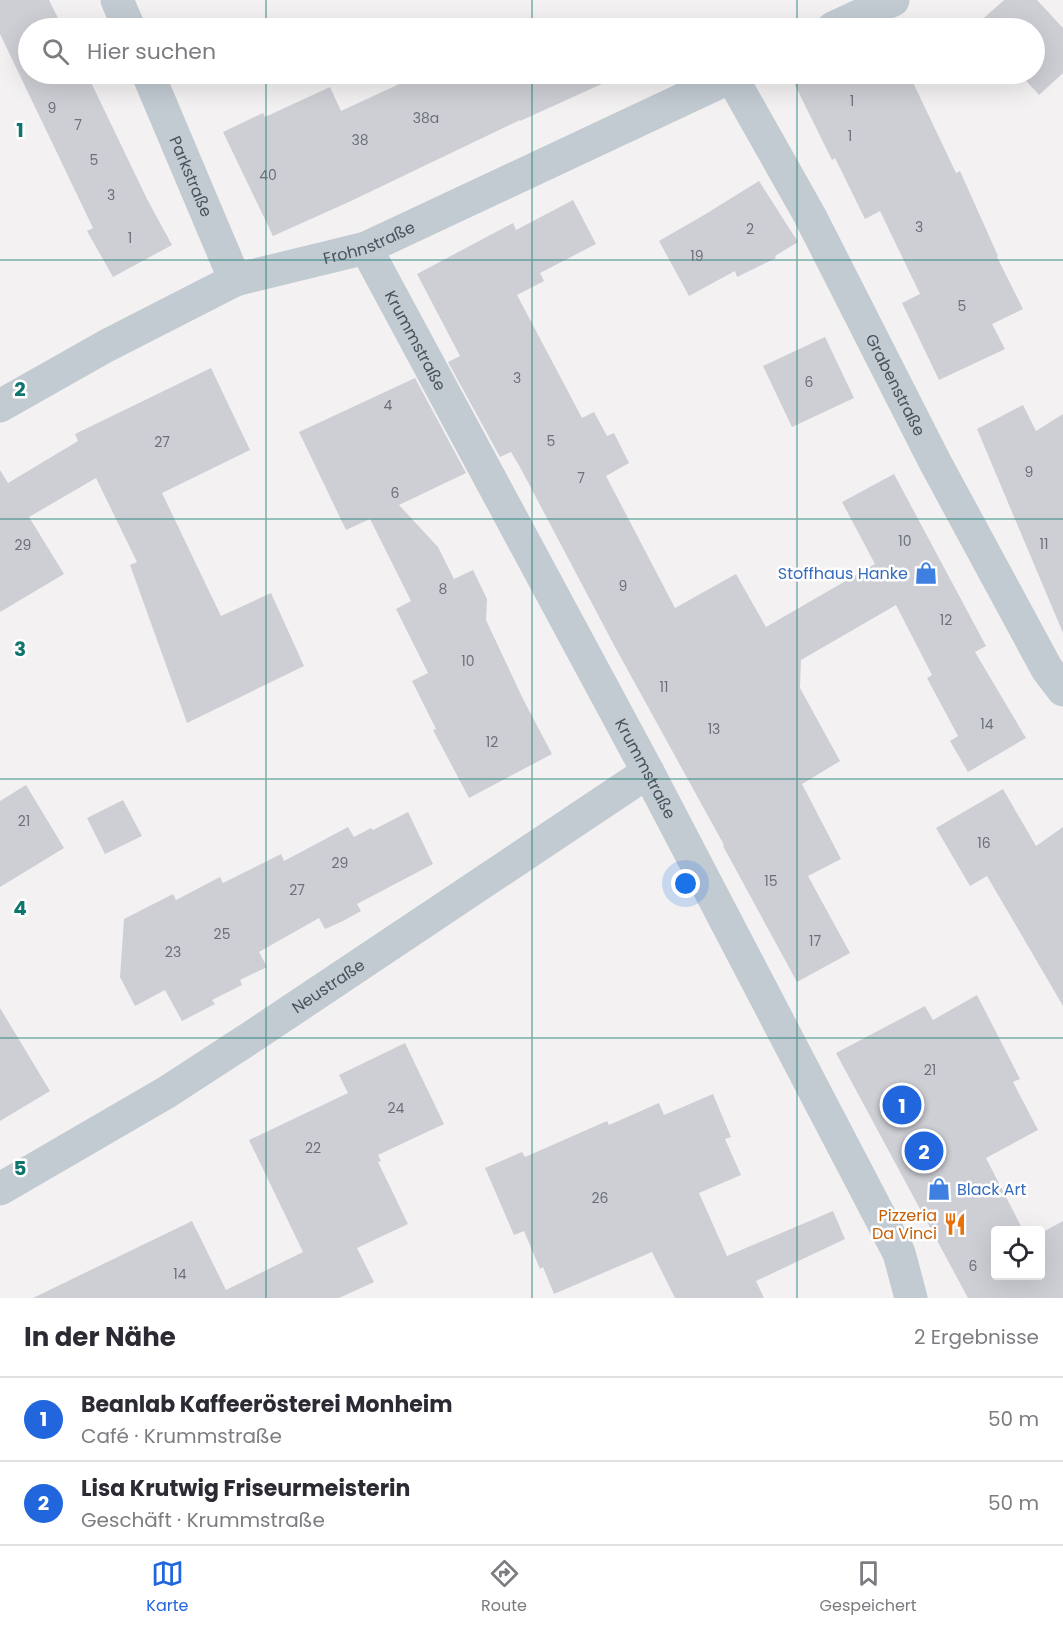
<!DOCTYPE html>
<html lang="de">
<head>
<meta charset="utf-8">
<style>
	:root { --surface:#fff; --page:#f2f2f3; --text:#2b2b33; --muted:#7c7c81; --line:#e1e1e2; --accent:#2166dd }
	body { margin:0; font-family:Poppins,sans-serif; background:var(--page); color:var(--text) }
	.controls { position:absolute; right:18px; bottom:18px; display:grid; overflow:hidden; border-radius:6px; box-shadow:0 6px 24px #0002 }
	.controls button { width:54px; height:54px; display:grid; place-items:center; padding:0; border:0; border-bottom:2px solid var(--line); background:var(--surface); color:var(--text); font:30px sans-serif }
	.you { position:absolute; left:686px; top:884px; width:21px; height:21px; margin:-15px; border:4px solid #fff; border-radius:50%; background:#1a73e8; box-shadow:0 0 0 9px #1a73e833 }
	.badge { display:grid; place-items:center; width:39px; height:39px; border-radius:50%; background:var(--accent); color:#fff; font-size:20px; font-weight:700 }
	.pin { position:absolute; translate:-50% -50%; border:3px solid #fff; box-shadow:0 2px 6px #0006 }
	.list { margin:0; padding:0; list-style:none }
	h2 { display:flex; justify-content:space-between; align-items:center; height:78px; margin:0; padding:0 24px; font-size:26px }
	h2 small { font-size:20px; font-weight:400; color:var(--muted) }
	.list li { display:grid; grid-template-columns:39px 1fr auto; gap:18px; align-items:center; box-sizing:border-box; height:84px; padding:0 24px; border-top:2px solid var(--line) }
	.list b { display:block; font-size:22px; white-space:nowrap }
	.list p { margin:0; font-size:20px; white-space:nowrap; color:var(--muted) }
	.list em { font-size:20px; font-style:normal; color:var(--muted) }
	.icon { flex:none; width:33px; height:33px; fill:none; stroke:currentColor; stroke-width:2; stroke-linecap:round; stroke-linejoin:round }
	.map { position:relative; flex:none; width:1063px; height:1298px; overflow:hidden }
	.search { position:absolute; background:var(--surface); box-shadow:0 6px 24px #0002; left:18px; right:18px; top:18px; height:66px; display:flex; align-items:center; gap:15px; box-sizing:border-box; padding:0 21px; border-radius:33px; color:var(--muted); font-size:22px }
	.sheet { height:246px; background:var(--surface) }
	nav { display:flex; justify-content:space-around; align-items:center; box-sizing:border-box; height:84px; border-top:2px solid var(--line); background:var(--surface); font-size:16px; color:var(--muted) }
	nav a { display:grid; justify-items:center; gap:3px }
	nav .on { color:var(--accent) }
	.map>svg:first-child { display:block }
	.building { fill:#cecfd5 }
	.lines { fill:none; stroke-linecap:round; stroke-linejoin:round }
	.street { stroke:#c2cad2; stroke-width:33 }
	.grid { fill:none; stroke:#0f766e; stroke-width:1.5; stroke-opacity:0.55 }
	.labels { text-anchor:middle; stroke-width:5; stroke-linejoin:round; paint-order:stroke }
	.number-label { font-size:14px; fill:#6a717b }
	.street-label { font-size:16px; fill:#49525d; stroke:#fff }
	.shop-label { font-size:16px; fill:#366cbe; stroke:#fff; text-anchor:end }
	.food-label { font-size:16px; fill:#c56008; stroke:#fff; text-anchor:end }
	.grid-label { font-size:20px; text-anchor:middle; font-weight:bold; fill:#0f766e; stroke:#fff; stroke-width:5; stroke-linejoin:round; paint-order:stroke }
</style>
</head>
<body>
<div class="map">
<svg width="1063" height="1298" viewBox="0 0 1063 1298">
	<rect width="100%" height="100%" fill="#f3f1f1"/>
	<!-- building -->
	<g class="building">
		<path d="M0 0H49L63 28H28V74H87L147 199 172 245 113 277 87 231 93 228 0 34Z"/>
		<path d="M1004 0H1037L1063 28V73L1039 95 1020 74H1035V28H980L976 25Z"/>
		<path d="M421 74H624L520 121V120L351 201 273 236 223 132 263 113 265 117 330 87 341 111Z"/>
		<path d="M814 74H909L956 173 960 171 998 256 997 257 1023 309 992 324 1005 349 939 380 902 303 920 294 880 211 865 219 835 158 832 160 794 83Z"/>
		<path d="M759 181 798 242 775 256 776 258 737 277 735 271 689 296 659 241 704 215Z"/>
		<path d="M573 200 596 244 540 273 544 281 517 295 582 418 594 412 607 436 614 433 629 463 606 476 675 608 736 574 766 627 875 564 842 502 894 474 986 646 975 652 1026 738 968 772 950 741 958 736 927 678 932 675 896 605 801 660 800 688 840 761 802 784 841 859 808 876 850 953 797 982 723 846 724 845 615 647 521 469 511 452 500 457 448 362 460 356 417 274 513 223 516 230Z"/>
		<path d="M825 337 854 398 792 427 763 366Z"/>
		<path d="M211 368 250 450 162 493 221 616 271 593 304 666 187 723 130 565 137 562 96 478 29 517 64 574 0 612V470L8 483 78 441 75 434Z"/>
		<path d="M415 378 466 473 399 505 438 547 454 579 473 570 487 599 486 620 523 699 552 754 469 798 433 730 436 729 412 681 428 673 396 609 411 601 370 519 346 530 299 432Z"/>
		<path d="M1023 405 1036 431 1063 414V633L977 429Z"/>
		<path d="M26 785 64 848 0 887V801Z"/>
		<path d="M1003 789 1036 846 1063 827V1006L987 876 970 886 936 828Z"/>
		<path d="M123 800 142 836 105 854 87 818Z"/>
		<path d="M408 812 433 864 357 904 361 911 343 921 325 929 319 918 259 952 267 967 240 980 242 985 212 1000 215 1004 182 1021 165 990 135 1006 120 977 124 919 173 894 176 900 220 877 223 883 281 854 284 861 348 827 354 837 371 828 373 830Z"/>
		<path d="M977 995 1020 1079 1013 1082 1038 1130 986 1158 1023 1230H996V1275H1041V1233L1063 1221V1298H968L836 1053 925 1006 933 1020Z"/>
		<path d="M0 1008 50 1091 0 1121Z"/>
		<path d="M405 1043 444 1124 378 1155 381 1161 378 1162 408 1224 357 1248 374 1282 339 1298H33L192 1221 226 1290 303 1252 249 1140 348 1093 339 1075Z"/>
		<path d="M713 1094 731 1137 725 1139 741 1175 699 1193 727 1256 833 1211 845 1239 756 1281 764 1298H675L652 1252 554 1294 543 1267 540 1269 524 1231 514 1235 485 1168 522 1152 525 1157 607 1121 609 1125 659 1103 664 1115Z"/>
	</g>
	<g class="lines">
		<!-- street -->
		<g class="street">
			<path d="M117 0 129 28"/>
			<path d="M833 28 893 0"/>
			<path id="s1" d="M148 74 235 280"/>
			<path id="s2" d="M731 76 810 216 935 462 1047 669 1063 690"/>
			<path id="s3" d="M366 248 648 772 899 1253 911 1298"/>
			<path id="s4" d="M0 406 106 346 235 280 366 248 737 74"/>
			<path id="s5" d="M0 1189 167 1092 253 1036 648 772"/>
		</g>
	</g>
	<!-- grid -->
	<path class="grid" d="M266 0V28M532 0V28M797 0V28M266 74V1298M532 74V1298M797 74V1298M0 260H1063M0 519H1063M0 779H1063M0 1038H1063"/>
	<!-- icons -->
	<defs>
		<g id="shop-bare" transform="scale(1.8)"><path d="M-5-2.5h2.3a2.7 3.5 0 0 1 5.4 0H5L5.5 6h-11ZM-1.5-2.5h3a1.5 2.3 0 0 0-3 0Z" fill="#3f7fe0" stroke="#fff" stroke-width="2.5" paint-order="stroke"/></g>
		<g id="restaurant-bare" transform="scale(1.8)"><path d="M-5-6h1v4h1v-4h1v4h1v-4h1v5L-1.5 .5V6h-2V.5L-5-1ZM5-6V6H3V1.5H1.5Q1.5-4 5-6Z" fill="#e8710a" stroke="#fff" stroke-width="2.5" paint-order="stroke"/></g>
	</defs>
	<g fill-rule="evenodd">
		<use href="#shop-bare" x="926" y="573"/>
		<use href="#shop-bare" x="939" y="1189"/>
		<use href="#restaurant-bare" x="955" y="1224"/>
	</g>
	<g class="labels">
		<!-- number labels -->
		<g class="number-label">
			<text x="852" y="106">1</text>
			<text x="52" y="113">9</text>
			<text x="426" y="123">38a</text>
			<text x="78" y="130">7</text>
			<text x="850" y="141">1</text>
			<text x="360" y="145">38</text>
			<text x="94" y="165">5</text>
			<text x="268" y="180">40</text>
			<text x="111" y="200">3</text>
			<text x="919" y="232">3</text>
			<text x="750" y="234">2</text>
			<text x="130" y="243">1</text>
			<text x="697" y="261">19</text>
			<text x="962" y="311">5</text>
			<text x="517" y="383">3</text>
			<text x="809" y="387">6</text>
			<text x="388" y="410">4</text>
			<text x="551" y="446">5</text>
			<text x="162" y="447">27</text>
			<text x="1029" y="477">9</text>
			<text x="581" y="483">7</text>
			<text x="395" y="498">6</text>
			<text x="905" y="546">10</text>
			<text x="1044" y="549">11</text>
			<text x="23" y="550">29</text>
			<text x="623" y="591">9</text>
			<text x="443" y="594">8</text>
			<text x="946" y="625">12</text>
			<text x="468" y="666">10</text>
			<text x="664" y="692">11</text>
			<text x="987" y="729">14</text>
			<text x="714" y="734">13</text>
			<text x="492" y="747">12</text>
			<text x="24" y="826">21</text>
			<text x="984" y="848">16</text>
			<text x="340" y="868">29</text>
			<text x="771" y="886">15</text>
			<text x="297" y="895">27</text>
			<text x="222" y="939">25</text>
			<text x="815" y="946">17</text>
			<text x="173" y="957">23</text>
			<text x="930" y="1075">21</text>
			<text x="396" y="1113">24</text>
			<text x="313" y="1153">22</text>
			<text x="600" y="1203">26</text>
			<text x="973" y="1271">6</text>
			<text x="180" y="1279">14</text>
		</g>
		<!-- street labels -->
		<g class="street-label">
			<text dy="6" stroke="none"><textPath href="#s1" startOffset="111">Parkstraße</textPath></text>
			<text dy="6" stroke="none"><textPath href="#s4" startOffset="406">Frohnstraße</textPath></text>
			<text dy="6" stroke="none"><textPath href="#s3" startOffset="105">Krummstraße</textPath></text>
			<text dy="6" stroke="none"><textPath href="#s2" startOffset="350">Grabenstraße</textPath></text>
			<text dy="6" stroke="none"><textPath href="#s3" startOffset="591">Krummstraße</textPath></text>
			<text dy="6" stroke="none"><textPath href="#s5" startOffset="386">Neustraße</textPath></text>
		</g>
		<!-- shop labels -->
		<g class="shop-label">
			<text x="908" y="579">Stoffhaus Hanke</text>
			<text x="957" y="1195" text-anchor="start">Black Art</text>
		</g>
		<!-- food labels -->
		<g class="food-label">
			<text x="937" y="1221">Pizzeria<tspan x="937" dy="18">Da Vinci</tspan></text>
		</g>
	</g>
	<g class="grid-label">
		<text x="20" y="137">1</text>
		<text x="20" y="396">2</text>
		<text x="20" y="656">3</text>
		<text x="20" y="915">4</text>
		<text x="20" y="1175">5</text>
	</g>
</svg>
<div class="controls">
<button><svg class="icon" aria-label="locate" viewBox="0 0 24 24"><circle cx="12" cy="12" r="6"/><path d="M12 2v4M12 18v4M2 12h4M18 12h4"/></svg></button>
</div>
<div class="you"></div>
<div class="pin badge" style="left:902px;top:1105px">1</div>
<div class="pin badge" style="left:924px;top:1151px">2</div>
<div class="search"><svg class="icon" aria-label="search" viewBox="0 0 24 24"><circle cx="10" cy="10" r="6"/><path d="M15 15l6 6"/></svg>Hier suchen</div>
</div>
<section class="sheet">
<h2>In der Nähe<small>2 Ergebnisse</small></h2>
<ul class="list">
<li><span class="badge">1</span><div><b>Beanlab Kaffeerösterei Monheim</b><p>Café · Krummstraße</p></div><em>50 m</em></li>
<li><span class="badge">2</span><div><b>Lisa Krutwig Friseurmeisterin</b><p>Geschäft · Krummstraße</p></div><em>50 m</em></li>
</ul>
</section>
<nav>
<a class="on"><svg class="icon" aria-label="map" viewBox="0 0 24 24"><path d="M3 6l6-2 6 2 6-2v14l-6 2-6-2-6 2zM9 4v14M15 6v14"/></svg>Karte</a>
<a><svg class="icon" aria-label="directions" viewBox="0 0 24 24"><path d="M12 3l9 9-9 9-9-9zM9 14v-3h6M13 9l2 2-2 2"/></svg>Route</a>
<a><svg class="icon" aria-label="saved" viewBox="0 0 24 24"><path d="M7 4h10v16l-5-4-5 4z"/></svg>Gespeichert</a>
</nav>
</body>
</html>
